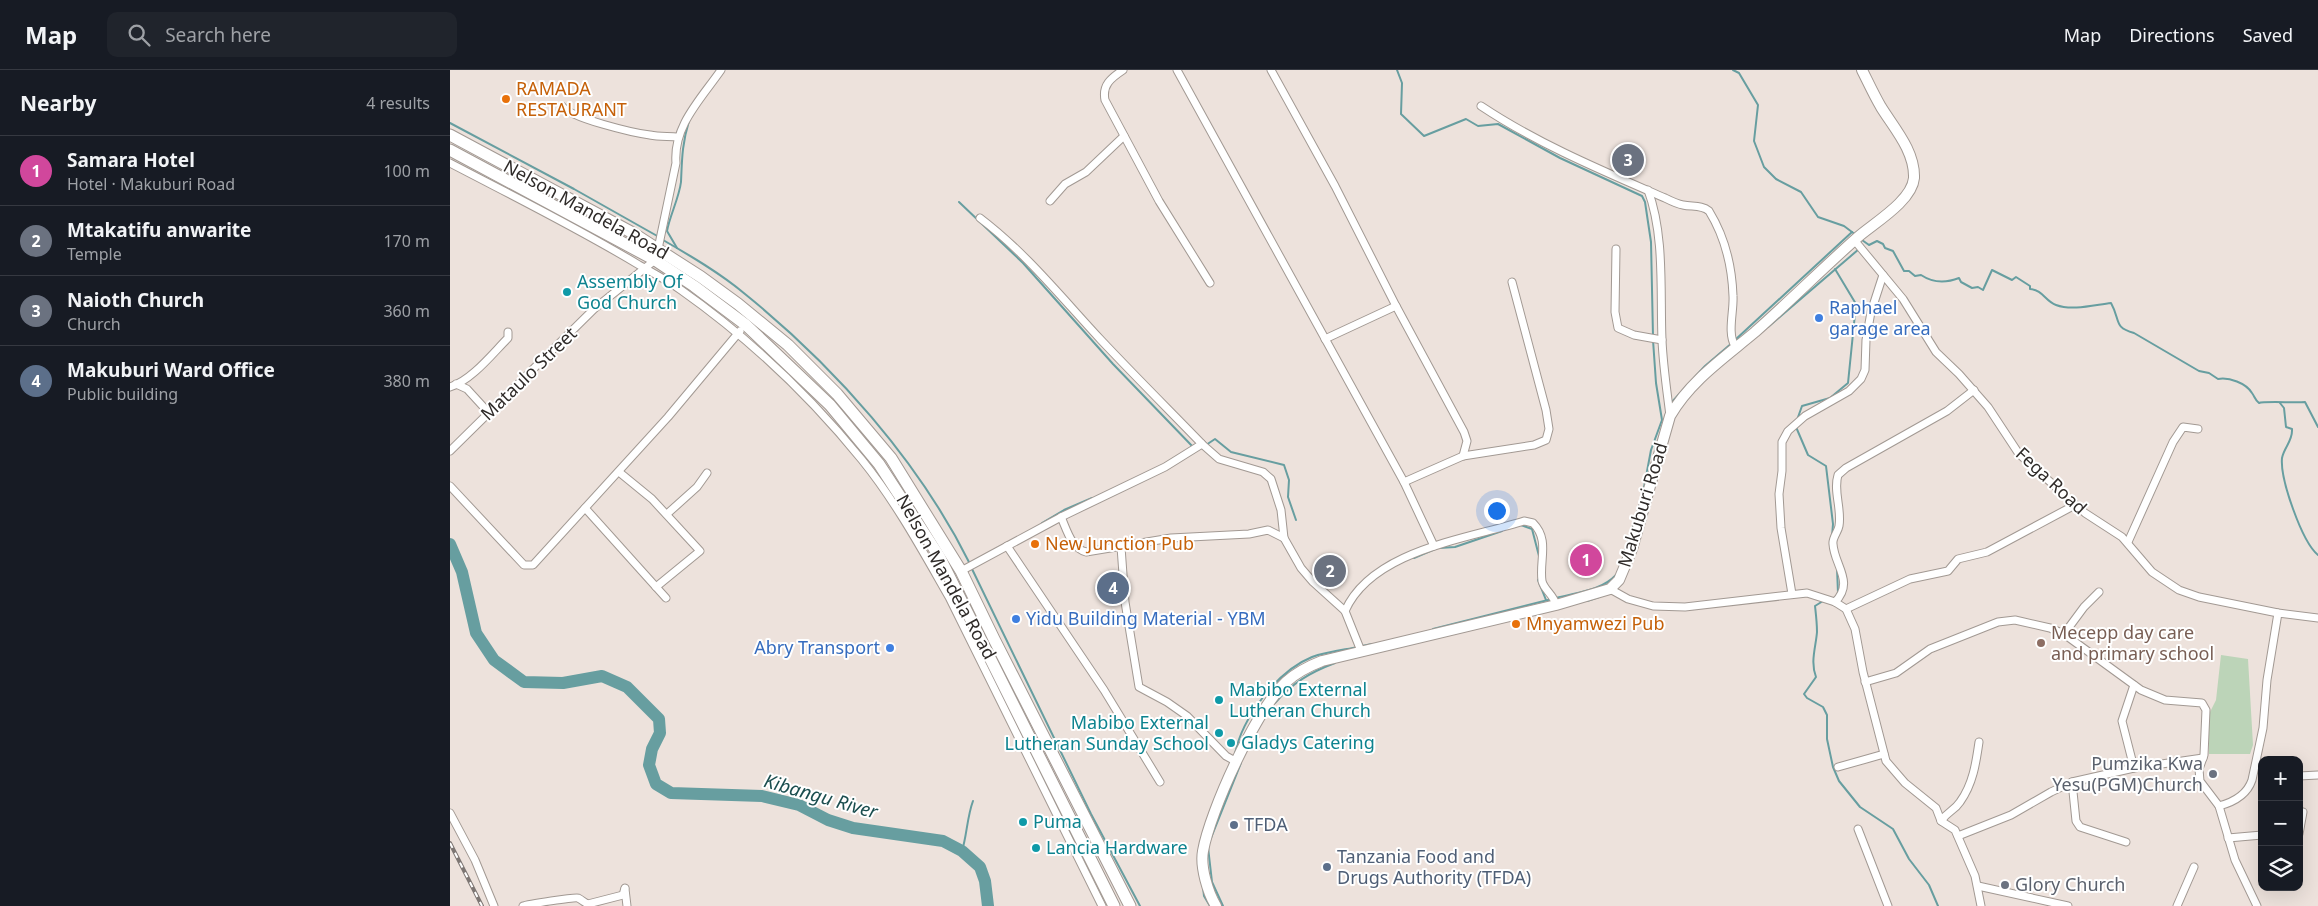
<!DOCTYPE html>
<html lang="en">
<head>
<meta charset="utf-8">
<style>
	:root { --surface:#171b24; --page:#20242c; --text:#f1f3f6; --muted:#9ea1a6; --line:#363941; --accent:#db2777 }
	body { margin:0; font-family:"Noto Sans",sans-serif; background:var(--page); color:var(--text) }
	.controls { position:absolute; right:15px; bottom:15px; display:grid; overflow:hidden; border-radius:10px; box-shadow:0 5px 20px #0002 }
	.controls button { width:45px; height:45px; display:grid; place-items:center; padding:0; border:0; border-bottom:1px solid var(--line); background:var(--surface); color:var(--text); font:25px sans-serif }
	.you { position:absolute; left:1046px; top:440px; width:18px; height:18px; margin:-12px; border:4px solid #fff; border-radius:50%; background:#1a73e8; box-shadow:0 0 0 8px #1a73e833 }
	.badge { display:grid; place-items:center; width:32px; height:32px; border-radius:50%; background:var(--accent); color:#fff; font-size:16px; font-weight:700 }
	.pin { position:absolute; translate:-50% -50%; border:2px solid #fff; box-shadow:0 1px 5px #0006 }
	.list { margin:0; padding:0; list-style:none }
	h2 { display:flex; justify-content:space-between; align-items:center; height:65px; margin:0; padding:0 20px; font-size:21px }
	h2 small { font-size:16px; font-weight:400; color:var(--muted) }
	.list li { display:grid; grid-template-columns:32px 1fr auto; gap:15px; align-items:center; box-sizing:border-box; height:70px; padding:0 20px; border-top:1px solid var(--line) }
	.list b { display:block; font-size:19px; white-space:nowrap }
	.list p { margin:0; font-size:16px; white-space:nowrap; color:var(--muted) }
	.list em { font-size:16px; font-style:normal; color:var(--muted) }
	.icon { flex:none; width:28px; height:28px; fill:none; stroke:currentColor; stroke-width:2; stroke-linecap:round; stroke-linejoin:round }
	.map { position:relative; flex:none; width:1868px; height:836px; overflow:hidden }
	header { display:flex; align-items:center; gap:30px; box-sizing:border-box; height:70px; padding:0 25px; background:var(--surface); border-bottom:1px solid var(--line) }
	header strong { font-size:24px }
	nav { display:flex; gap:28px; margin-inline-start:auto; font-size:18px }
	.search { width:350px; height:45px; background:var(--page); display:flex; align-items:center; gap:12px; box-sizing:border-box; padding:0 18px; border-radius:10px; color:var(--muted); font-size:19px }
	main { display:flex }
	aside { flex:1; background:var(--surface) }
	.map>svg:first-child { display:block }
	.green { fill:#bcd4b8 }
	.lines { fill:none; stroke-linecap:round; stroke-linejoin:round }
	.stream { stroke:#679ea0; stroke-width:2 }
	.river { stroke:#679ea0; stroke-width:12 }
	.street-casing { stroke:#a29993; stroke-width:9 }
	.secondary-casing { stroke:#a29993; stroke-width:12 }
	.primary-casing { stroke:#a29993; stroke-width:13 }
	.street { stroke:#fff; stroke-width:7 }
	.secondary { stroke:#fff; stroke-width:10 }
	.primary { stroke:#fff; stroke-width:11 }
	.rail-casing { stroke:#7d7673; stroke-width:4 }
	.rail { stroke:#fff; stroke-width:2; stroke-dasharray:5.5; stroke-linecap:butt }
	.food-dot { fill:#e8710a; stroke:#fff; stroke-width:2 }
	.culture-dot { fill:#0f9aa8; stroke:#fff; stroke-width:2 }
	.shop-dot { fill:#3f7fe0; stroke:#fff; stroke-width:2 }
	.education-dot { fill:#8d6e63; stroke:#fff; stroke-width:2 }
	.worship-dot { fill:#6b7280; stroke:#fff; stroke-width:2 }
	.service-dot { fill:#5c6f8a; stroke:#fff; stroke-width:2 }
	.labels { text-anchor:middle; stroke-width:4; stroke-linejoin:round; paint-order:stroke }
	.food-label { font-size:18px; fill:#c56008; stroke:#fff; text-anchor:start }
	.street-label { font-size:18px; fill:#2f2b29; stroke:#fff }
	.culture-label { font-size:18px; fill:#0d838f; stroke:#fff; text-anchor:start }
	.shop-label { font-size:18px; fill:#366cbe; stroke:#fff; text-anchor:start }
	.education-label { font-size:18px; fill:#785e54; stroke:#fff; text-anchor:start }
	.worship-label { font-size:18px; fill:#5b616d; stroke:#fff; text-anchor:end }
	.service-label { font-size:18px; fill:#4e5e75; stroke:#fff; text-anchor:start }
	.water-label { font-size:19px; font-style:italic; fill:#1b4e4f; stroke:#fff }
</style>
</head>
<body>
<header>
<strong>Map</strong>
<div class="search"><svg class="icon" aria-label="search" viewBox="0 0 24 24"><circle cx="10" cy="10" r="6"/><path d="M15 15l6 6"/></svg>Search here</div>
<nav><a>Map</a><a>Directions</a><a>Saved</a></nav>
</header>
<main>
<aside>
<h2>Nearby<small>4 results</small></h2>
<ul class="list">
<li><span class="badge" style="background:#d1479c">1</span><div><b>Samara Hotel</b><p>Hotel · Makuburi Road</p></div><em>100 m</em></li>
<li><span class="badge" style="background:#6b7280">2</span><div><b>Mtakatifu anwarite</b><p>Temple</p></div><em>170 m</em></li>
<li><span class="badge" style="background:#6b7280">3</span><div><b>Naioth Church</b><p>Church</p></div><em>360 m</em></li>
<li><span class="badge" style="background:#5c6f8a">4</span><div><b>Makuburi Ward Office</b><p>Public building</p></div><em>380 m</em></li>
</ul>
</aside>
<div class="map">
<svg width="1868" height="836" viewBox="0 0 1868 836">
	<rect width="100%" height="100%" fill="#ede2dc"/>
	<!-- green -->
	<path class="green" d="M1771 585 1798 589 1803 675 1800 684H1759V644L1766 630Z"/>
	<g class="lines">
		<!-- stream -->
		<g class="stream">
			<path d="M947 0 952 13 951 44 974 66 1016 49 1028 56 1048 54 1110 88 1192 126 1195 132 1201 172 1203 266"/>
			<path d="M1283 0 1289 3 1308 35 1304 71 1314 97 1326 109 1351 122 1368 147 1394 156 1406 165"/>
			<path d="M0 53 124 119 209 167"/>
			<path d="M509 132 573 193 663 294 744 378"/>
			<path d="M213 170C241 186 270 203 295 224 384 296 469 391 520 494"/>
			<path d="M1412 170 1419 175 1427 171 1433 174 1435 178 1443 181 1454 201H1459L1465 206 1471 205C1483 213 1496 213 1509 208L1511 212 1522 218 1528 217 1533 220 1542 200 1562 210 1566 207 1580 216V219C1593 220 1595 231 1606 235 1622 241 1644 235 1661 233 1671 251 1663 257 1684 263L1749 301 1759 303 1768 309C1779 307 1796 313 1802 323 1805 327 1805 330 1809 333 1813 331 1847 333 1855 332L1868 357"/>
			<path d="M227 178 217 161C220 145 229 128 231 112 232 89 232 74 239 51"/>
			<path d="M1318 257 1409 179"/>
			<path d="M1285 270 1402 162"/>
			<path d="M1221 333 1255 296 1282 273"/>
			<path d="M1830 333 1834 338 1836 357 1842 359C1843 371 1834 377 1832 388 1830 409 1852 472 1868 485"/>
			<path d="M1347 350 1352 336 1380 328 1398 313 1406 234 1385 199"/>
			<path d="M1346 357 1358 385 1376 396 1383 454 1382 467"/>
			<path d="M756 375 765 369 781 382 834 395 839 410 838 427 846 450"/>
			<path d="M592 453 614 440 642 428"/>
			<path d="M1071 455 1082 459 1089 486"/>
			<path d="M989 478 1005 477 1052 461"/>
			<path d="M964 488 985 479"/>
			<path d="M1171 494 1192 428 1201 380 1212 350 1206 313 1203 270"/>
			<path d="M1387 498 1388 523"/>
			<path d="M522 499 641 744 690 836"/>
			<path d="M1090 508 1088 510 1096 530"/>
			<path d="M1106 528C1127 522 1151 521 1166 505"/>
			<path d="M1137 531 1149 527"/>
			<path d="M1373 531 1365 536C1366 545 1367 553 1367 562 1366 576 1360 592 1366 607L1354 624 1357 628 1373 637 1377 645V669L1383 697 1389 711 1410 737 1443 759 1459 789 1479 815 1488 836"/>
			<path d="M983 559 1102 529"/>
			<path d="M912 576 922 574"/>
			<path d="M825 633C842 613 861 602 885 593"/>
			<path d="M785 684C792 648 827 601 862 587 876 582 893 580 908 577"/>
			<path d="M601 723 606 735"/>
			<path d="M615 753 627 775"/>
			<path d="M761 768 791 693"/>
			<path d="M758 777 762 812 773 836"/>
			<path d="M512 781C517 765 517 747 523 731"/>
			<path d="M753 817 754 826 760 836"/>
		</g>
		<!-- river -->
		<path class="river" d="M0 474 12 502 26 563 44 590 74 612 113 613 152 606 177 617 209 649 210 663 202 679 199 695 206 714 221 723 312 726 349 735 378 750 403 758 493 771 512 781 530 797 535 811 538 836"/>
		<!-- street casing -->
		<g class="street-casing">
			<g id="street">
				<path d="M673 0C661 8 652 15 655 30L709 131 760 213"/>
				<path d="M727 0 954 412 984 476"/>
				<path d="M821 0 885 116 946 236 1014 362 1017 371 1013 386"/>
				<path d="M112 36C120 48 184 63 200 65 209 67 219 66 228 67"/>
				<path d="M1031 36C1088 74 1153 101 1215 128 1221 131 1227 134 1233 135 1242 137 1252 135 1259 141 1275 167 1282 196 1283 226 1284 241 1277 263 1285 276"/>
				<path d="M0 93C63 126 128 158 189 195 203 203 218 211 231 220 299 268 360 326 412 390 446 432 472 480 499 527L652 836"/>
				<path d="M1198 120C1215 166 1210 222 1212 270 1213 295 1217 321 1220 346"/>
				<path d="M600 131 615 114 636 102 674 66"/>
				<path d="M530 148C576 183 611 227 651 270 684 305 718 339 752 374L769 389 813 402 821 409 831 440 834 468 851 498 863 512 895 541 911 581"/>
				<path d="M1405 171 1453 229 1486 282 1509 304 1538 337 1569 384 1635 443 1672 467 1702 502 1729 520 1749 527 1828 543 1868 548"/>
				<path d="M208 179 226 93C223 56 251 29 271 0"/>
				<path d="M1166 179 1165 242 1168 258 1184 265 1212 270"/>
				<path d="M875 269 946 236"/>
				<path d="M6 314 17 319 39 343"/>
				<path d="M0 317C22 310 42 284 58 268V262"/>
				<path d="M0 381 144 239 205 190"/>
				<path d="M169 402 202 429 250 481 206 517"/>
				<path d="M954 412 1013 386 1084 375 1096 370 1099 359 1096 340 1062 212"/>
				<path d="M0 416 74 495H83L218 347 290 261"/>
				<path d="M135 438 216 528"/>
				<path d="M217 444 247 417 257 403"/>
				<path d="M611 447C617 460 621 478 636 482L721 468 799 464 818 460 834 468"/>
				<path d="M1678 472 1723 372 1733 357 1748 359"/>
				<path d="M557 476 654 620 710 712"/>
				<path d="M671 477 675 532 689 617 717 632 737 646 776 686 787 692"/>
				<path d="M511 501 611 447 715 397 752 374"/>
				<path d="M1160 519 1178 529 1203 536 1235 537 1357 523 1385 532 1396 539 1405 559 1413 602 1436 691 1455 713 1486 738 1491 751 1505 760 1525 806 1531 836"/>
				<path d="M1342 524 1331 458 1329 424 1332 401V372L1338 361 1355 346 1399 321 1411 309 1415 300 1416 270 1421 242 1433 205"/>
				<path d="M1385 532C1405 512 1384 495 1383 474 1382 468 1388 462 1389 456 1392 439 1383 421 1388 405L1396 398 1497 341 1524 320"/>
				<path d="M1396 539 1460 509 1498 501 1508 489 1537 482 1625 435"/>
				<path d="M895 541C922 480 1017 469 1074 451L1083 453C1100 470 1089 490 1092 511 1094 520 1104 525 1106 535"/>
				<path d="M1614 564 1634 537 1649 522"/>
				<path d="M1415 612 1446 603 1480 579 1548 552 1565 550 1600 558 1614 564 1691 620 1715 630 1752 633 1756 640 1754 685 1749 699 1750 711 1769 736 1785 790 1807 836"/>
				<path d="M1684 615 1672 651 1684 698"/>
				<path d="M1388 697 1434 684"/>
				<path d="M1849 706 1868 705"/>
				<path d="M1622 712 1626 751 1630 757 1676 772"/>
				<path d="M1769 736C1784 732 1797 725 1802 710L1813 658 1817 610 1828 543"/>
				<path d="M0 743 25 790 44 836"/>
				<path d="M1491 751C1498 741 1504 741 1510 732 1523 714 1526 693 1529 672"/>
				<path d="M1408 759 1438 836"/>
				<path d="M1849 764 1853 742"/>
				<path d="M1508 766 1561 745 1601 722 1622 712 1684 698 1753 688"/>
				<path d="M1778 768 1812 765"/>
				<path d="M1528 816 1618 836"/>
				<path d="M175 819 177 836"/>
				<path d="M73 836C78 834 125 827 128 828 132 830 135 833 138 834L173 825 175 818"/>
				<path d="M1727 836 1744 797"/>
			</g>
		</g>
		<!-- secondary casing -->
		<g class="secondary-casing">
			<path id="secondary" d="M766 836C758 823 750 797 753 781 760 741 806 640 836 612 847 602 859 596 872 591L1106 535 1160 519 1169 510 1182 479 1220 346C1240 311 1274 288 1305 262 1340 231 1373 198 1408 167 1424 153 1462 131 1464 108 1465 81 1444 58 1431 37 1424 25 1418 12 1412 0"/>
		</g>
		<!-- primary casing -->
		<g class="primary-casing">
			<g id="primary">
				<path d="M0 65 181 162 251 207 288 234 338 275 387 324 441 388 511 501 544 569 680 836"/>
				<path d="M0 80 205 190 244 216 296 255 380 335 429 394 489 486 664 836"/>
			</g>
		</g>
		<!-- street -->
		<use href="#street" class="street"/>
		<!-- secondary -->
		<use href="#secondary" class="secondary"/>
		<!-- primary -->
		<use href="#primary" class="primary"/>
		<!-- rail casing -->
		<g class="rail-casing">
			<path id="rail" d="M0 773 32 836"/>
		</g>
		<!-- rail -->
		<use href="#rail" class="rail"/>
	</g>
	<!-- markers -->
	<g class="food-dot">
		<circle cx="56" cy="29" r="5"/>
		<circle cx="585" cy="474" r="5"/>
		<circle cx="1066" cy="554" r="5"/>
	</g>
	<g class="culture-dot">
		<circle cx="117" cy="222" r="5"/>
		<circle cx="769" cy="630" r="5"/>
		<circle cx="769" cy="663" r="5"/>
		<circle cx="781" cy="673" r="5"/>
		<circle cx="573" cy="752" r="5"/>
		<circle cx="586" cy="778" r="5"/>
	</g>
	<g class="shop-dot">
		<circle cx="1369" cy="248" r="5"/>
		<circle cx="566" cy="549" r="5"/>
		<circle cx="440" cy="578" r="5"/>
	</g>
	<circle class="education-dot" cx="1591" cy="573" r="5"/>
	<g class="worship-dot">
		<circle cx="1763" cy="704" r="5"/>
		<circle cx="1555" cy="815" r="5"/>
	</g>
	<g class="service-dot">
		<circle cx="784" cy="755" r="5"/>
		<circle cx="877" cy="797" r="5"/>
	</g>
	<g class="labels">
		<!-- food labels -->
		<g class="food-label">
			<text x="66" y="25">RAMADA<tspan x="66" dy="21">RESTAURANT</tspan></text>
			<text x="595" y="480">New Junction Pub</text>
			<text x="1076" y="560">Mnyamwezi Pub</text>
		</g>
		<!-- street labels -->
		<g class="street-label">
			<text transform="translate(136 140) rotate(29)" y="6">Nelson Mandela Road</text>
			<text transform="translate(79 304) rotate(-44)" y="6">Mataulo Street</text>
			<text transform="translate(1601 411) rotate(43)" y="6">Fega Road</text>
			<text transform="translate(1193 435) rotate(-73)" y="6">Makuburi Road</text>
			<text transform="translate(496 507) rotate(61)" y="6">Nelson Mandela Road</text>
		</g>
		<!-- culture labels -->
		<g class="culture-label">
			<text x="127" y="218">Assembly Of<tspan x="127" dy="21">God Church</tspan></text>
			<text x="779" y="626">Mabibo External<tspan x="779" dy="21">Lutheran Church</tspan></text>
			<text x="759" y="659" text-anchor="end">Mabibo External<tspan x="759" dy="21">Lutheran Sunday School</tspan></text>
			<text x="791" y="679">Gladys Catering</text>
			<text x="583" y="758">Puma</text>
			<text x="596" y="784">Lancia Hardware</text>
		</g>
		<!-- shop labels -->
		<g class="shop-label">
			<text x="1379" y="244">Raphael<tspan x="1379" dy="21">garage area</tspan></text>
			<text x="576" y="555">Yidu Building Material - YBM</text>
			<text x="430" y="584" text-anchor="end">Abry Transport</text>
		</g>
		<!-- education labels -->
		<g class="education-label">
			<text x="1601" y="569">Mecepp day care<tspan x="1601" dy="21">and primary school</tspan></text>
		</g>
		<!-- worship labels -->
		<g class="worship-label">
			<text x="1753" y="700">Pumzika Kwa<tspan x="1753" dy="21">Yesu(PGM)Church</tspan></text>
			<text x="1565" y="821" text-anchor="start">Glory Church</text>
		</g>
		<!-- service labels -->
		<g class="service-label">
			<text x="794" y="761">TFDA</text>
			<text x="887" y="793">Tanzania Food and<tspan x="887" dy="21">Drugs Authority (TFDA)</tspan></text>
		</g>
		<!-- water labels -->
		<g class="water-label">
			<text transform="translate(371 726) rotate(16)" y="7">Kibangu River</text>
		</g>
	</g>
</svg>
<div class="controls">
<button>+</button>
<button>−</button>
<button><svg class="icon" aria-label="layers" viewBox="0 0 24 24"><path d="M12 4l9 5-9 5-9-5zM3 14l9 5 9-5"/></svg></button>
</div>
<div class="you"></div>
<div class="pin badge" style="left:1136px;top:490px;background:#d1479c">1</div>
<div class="pin badge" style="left:880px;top:501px;background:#6b7280">2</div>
<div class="pin badge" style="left:1178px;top:90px;background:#6b7280">3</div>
<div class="pin badge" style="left:663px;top:518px;background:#5c6f8a">4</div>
</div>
</main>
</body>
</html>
